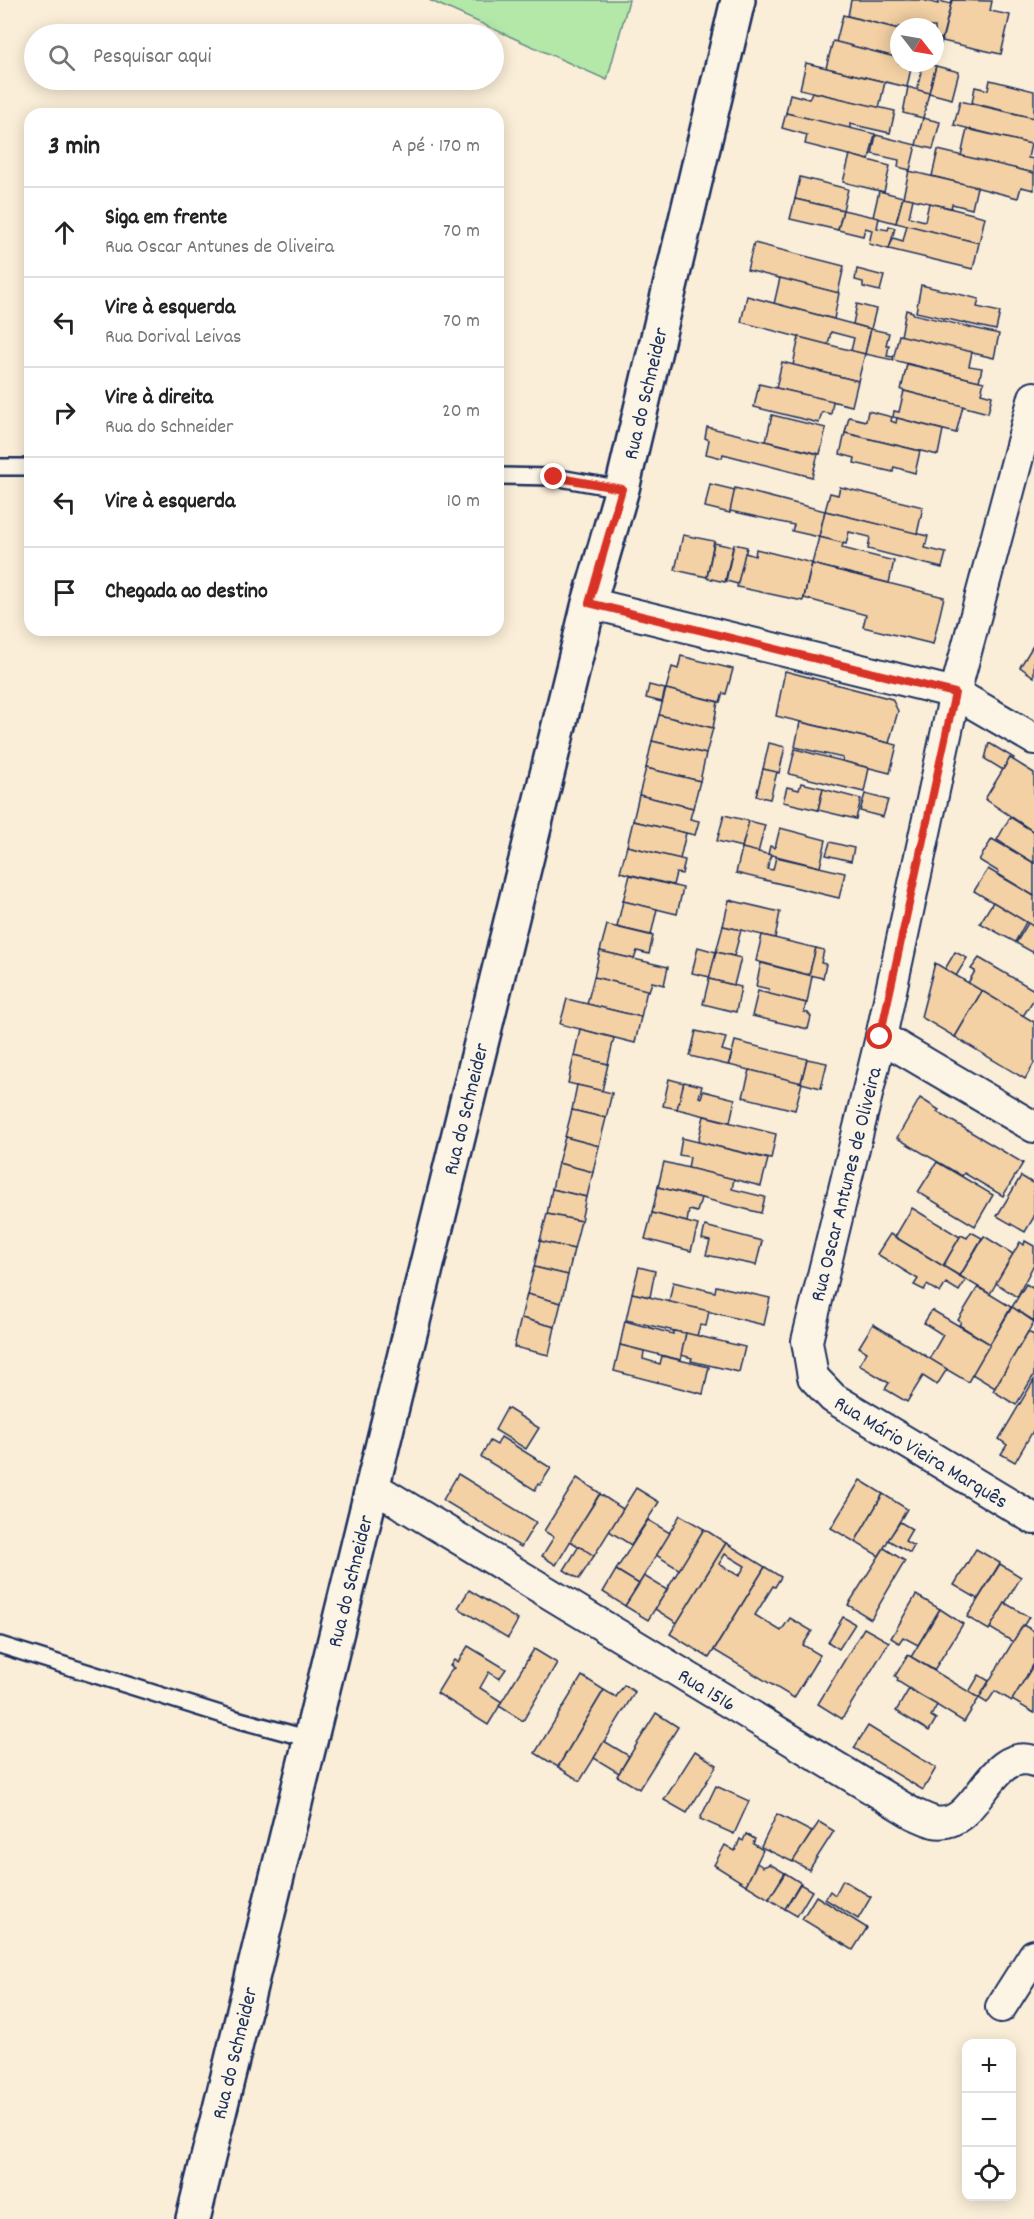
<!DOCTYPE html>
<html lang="pt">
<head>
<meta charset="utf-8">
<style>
	:root { --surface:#fff; --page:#f6f6f6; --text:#222; --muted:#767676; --line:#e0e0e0 }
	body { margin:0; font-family:Dekko,sans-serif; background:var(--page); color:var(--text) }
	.controls { position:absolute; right:18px; bottom:18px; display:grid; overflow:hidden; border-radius:12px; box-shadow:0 3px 15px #0003 }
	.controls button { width:54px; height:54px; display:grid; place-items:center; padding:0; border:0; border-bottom:2px solid var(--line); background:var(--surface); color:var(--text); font:30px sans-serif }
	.compass { position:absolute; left:890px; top:18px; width:54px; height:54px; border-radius:50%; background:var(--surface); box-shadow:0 3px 15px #0003; rotate:121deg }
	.stop { position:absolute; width:18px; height:18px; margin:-14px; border:4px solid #d93025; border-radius:50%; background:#fff }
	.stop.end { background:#d93025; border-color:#fff; box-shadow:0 2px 6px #0008 }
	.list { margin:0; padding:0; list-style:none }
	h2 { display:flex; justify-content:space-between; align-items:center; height:78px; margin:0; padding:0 24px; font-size:26px }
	h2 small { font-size:20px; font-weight:400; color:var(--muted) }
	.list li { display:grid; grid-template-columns:39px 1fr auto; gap:18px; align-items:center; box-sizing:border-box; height:90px; padding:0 24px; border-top:2px solid var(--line) }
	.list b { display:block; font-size:22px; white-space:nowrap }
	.list p { margin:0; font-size:20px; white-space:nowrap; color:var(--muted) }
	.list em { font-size:20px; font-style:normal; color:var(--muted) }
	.icon { flex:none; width:33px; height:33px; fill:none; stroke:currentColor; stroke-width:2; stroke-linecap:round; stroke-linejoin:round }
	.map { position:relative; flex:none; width:1034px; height:2219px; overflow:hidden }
	.search { position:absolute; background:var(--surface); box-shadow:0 3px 15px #0003; left:24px; top:24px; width:480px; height:66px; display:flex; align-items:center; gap:15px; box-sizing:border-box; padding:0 21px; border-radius:33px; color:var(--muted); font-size:22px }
	.panel { position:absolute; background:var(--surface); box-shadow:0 3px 15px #0003; left:24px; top:108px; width:480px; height:528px; border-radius:18px }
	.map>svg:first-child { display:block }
	.green { fill:#b3e8a9; stroke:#678c84; stroke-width:1.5 }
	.building { fill:#f4d1a4; stroke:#1b2f5e; stroke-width:1.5; fill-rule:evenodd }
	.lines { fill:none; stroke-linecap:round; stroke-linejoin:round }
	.lane-casing { stroke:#1b2f5e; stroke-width:20 }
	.street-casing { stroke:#1b2f5e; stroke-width:34 }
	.secondary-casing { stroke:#1b2f5e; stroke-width:38 }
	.lane { stroke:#fcf5e5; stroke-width:15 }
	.street { stroke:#fcf5e5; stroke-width:30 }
	.secondary { stroke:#fcf5e5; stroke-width:33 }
	.route { stroke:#d93025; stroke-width:8 }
	.labels { text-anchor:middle; stroke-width:6; stroke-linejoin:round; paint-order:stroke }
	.street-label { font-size:21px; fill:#1b2f5e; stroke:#fcf5e5 }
</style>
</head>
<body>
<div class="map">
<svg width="1034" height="2219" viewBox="0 0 1034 2219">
	<rect width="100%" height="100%" fill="#faeed8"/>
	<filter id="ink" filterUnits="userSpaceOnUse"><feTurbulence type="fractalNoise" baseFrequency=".0167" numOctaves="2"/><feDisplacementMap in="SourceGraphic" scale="12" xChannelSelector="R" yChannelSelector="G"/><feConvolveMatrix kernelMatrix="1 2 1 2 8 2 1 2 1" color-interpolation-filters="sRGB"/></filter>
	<g filter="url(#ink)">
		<!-- green -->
		<path class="green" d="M429 0H629L607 80Z"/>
		<!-- building -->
		<g class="building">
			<path d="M851 0H923L938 4 939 1 951 4 942 39 935 38V27H899V29L848 16Z"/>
			<path d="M952 0 992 1 990 11 1010 15 1001 54 942 41Z"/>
			<path d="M843 15 899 29V58L836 42Z"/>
			<path d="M935 38 942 39 938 57H935Z"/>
			<path d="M833 41 899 58V63H907L906 67 911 68 907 87 826 68Z"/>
			<path d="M806 63 885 82 879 108 800 89Z"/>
			<path d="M923 63 936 66 929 93 917 90Z"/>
			<path d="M936 66 959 72 952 99 929 93Z"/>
			<path d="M990 80 1034 91V118L972 103 975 87 988 90Z"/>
			<path d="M908 87 929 93 923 118 903 113Z"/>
			<path d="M812 92 895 111 890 133 850 124V129L786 113 790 94 809 99Z"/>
			<path d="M960 101 1034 118V145L954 125Z"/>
			<path d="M786 113 875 134 869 160 805 144 807 135 782 128Z"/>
			<path d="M923 118 940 122 933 149 916 145Z"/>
			<path d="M967 129 1031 144 1028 158 1034 159V173L961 156Z"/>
			<path d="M876 135 916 145 910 170 898 167 899 160 872 154Z"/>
			<path d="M938 150 1034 173V190L1021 187 1018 198 932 176Z"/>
			<path d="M850 155 890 166 884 192 843 182Z"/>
			<path d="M909 171 977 187 972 209 952 204 951 208 903 197Z"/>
			<path d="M800 177 848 189 843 210 795 199Z"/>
			<path d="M879 191 903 197 896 223 873 217Z"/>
			<path d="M903 197 913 199 909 217 925 221 929 203 985 217 979 243 896 223Z"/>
			<path d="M795 199 843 210 838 230 790 219Z"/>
			<path d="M843 210 879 218 877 228 888 230 889 226 895 228 889 249 869 244 872 230 865 228 863 236 838 230Z"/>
			<path d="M907 225 979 243 973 269 889 249 893 238 903 241Z"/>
			<path d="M754 243 844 266 838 293 747 270Z"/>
			<path d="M857 269 884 276 880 291 863 287V282L855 280Z"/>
			<path d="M780 278 839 293 834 319 774 304Z"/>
			<path d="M921 285 979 299 977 307 1000 312 996 330 916 312Z"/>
			<path d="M747 296 871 329 865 354 851 351 854 338 831 332 828 345 741 322Z"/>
			<path d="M857 304 876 309 871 329 853 324Z"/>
			<path d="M906 310 913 312V314L999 334 994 358 901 336Z"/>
			<path d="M871 329 889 333 886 345H889L887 356 894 357 893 360 865 354Z"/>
			<path d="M899 335 972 352 969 366 982 368 979 381 893 360Z"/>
			<path d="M799 337 865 354 858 381 793 365Z"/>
			<path d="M782 362 858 381 852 406 776 388Z"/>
			<path d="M907 364 984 382 981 393 992 396 988 413 901 390Z"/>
			<path d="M759 384 833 401 831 414 822 412 819 423 754 407Z"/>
			<path d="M904 391 963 406 956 433 893 417 894 411 899 412Z"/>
			<path d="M868 411 892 417 891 421 896 423 897 418 943 430 938 455 845 433 849 417 866 421Z"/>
			<path d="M772 415 826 428 820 454 766 441Z"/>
			<path d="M707 427 818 454 812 477 723 454 722 458 706 454 709 440 705 438Z"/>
			<path d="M845 433 920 451 915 473 894 467 893 472 854 463 855 458 840 454Z"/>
			<path d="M710 484 735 490 730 513 705 507Z"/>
			<path d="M840 487 923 507 917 534 825 511 830 493 838 495Z"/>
			<path d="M735 488 825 511 819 537 792 531 794 525 730 511Z"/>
			<path d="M825 511 928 536 925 548 946 553 942 568 868 549 870 537 849 532 846 544 819 537Z"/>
			<path d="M683 535 714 541 707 577 675 570Z"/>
			<path d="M819 537 843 543 842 548 894 561 889 583 812 564Z"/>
			<path d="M714 543 733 547 725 582 707 578Z"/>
			<path d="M734 544 747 547 738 584 726 581Z"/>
			<path d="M756 549 812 563 803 601 737 587 745 553 755 556Z"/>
			<path d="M812 564 944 597 933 644 863 627 866 615 804 598Z"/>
			<path d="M1034 644V677L1020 667Z"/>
			<path d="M681 656 733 669 726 694 723 693 720 702 666 689 672 667 678 669Z"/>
			<path d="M785 671 892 699 898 711 889 743 776 716Z"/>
			<path d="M649 685 665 689 662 702 646 698Z"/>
			<path d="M666 689 718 702 713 728 659 715Z"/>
			<path d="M659 715 713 728 706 754 652 741Z"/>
			<path d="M800 722 897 745 890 773 842 761 843 758 795 747Z"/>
			<path d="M652 741 706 754 700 781 646 768Z"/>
			<path d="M769 743 785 747 779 773 763 769Z"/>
			<path d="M989 743 1014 758 1013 760 1010 758 1003 770 985 759Z"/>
			<path d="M795 749 869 768 864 792 789 774Z"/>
			<path d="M1010 758 1034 773V832L985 799Z"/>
			<path d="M646 768 700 781 693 808 639 795Z"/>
			<path d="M763 769 777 772 770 799 756 796Z"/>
			<path d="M801 783 823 788 818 810 783 802 787 787 799 790Z"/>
			<path d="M823 789 861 799 856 819 818 810Z"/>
			<path d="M865 794 888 800 883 817 860 811Z"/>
			<path d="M639 795 693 808 690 819 699 821 695 835 633 821Z"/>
			<path d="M724 815 749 821 742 847 717 841Z"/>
			<path d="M1010 817 1034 832V863L997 840Z"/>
			<path d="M633 821 686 833 680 859 627 846Z"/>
			<path d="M749 821 765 825 758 853 742 848Z"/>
			<path d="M780 828 826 840 820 867 768 854 770 846 775 848Z"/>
			<path d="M992 839 1034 863V896L998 874 999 872 979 860Z"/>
			<path d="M830 842 854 848 851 861 826 855Z"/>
			<path d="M627 846 685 860 682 874 676 873 673 885 620 872Z"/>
			<path d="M742 848 771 855 767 869 773 870 776 857 845 873 839 898 736 873Z"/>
			<path d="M988 869 1034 896V927L974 891Z"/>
			<path d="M630 875 683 888 677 914 623 901Z"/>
			<path d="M729 900 780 912 775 938 723 926Z"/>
			<path d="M623 901 657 909 651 935 617 927Z"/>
			<path d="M993 902 1026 922 1015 942 980 923Z"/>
			<path d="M1028 923 1034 927V953L1016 943Z"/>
			<path d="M607 925 653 936 649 954 637 951 634 959 600 951Z"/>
			<path d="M723 926 741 930 734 956 716 952Z"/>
			<path d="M762 935 816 948 809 975 756 961Z"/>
			<path d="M698 947 716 952 710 977 692 973Z"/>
			<path d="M816 948 824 950 821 963 826 964 823 978 809 975Z"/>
			<path d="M600 951 668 967 664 985 652 982 649 991 594 977Z"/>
			<path d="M716 952 741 958 734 985 709 979Z"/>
			<path d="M955 952 967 958 956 976 945 969Z"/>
			<path d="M979 958 1034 990V999L1023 1016 968 983 975 971 971 969Z"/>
			<path d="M761 963 812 976 807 1003 768 994 769 989 756 986Z"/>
			<path d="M935 963 982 991 955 1037 921 1017Z"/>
			<path d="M594 977 647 990 641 1017 587 1004Z"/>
			<path d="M709 979 741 987 736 1012 703 1004Z"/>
			<path d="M758 991 806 1003 804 1012 808 1013 811 1017 808 1029 752 1016Z"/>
			<path d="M982 991 1034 1022V1063L1025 1079 955 1037Z"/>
			<path d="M567 999 641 1017 635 1043 560 1024Z"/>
			<path d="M580 1029 614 1038 608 1064 574 1056Z"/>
			<path d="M696 1031 726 1038 722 1050 732 1053 728 1065 690 1056Z"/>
			<path d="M735 1041 807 1059 801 1083 729 1065Z"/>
			<path d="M574 1056 608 1064 602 1091 568 1083Z"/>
			<path d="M807 1059 827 1063 821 1088 801 1083Z"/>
			<path d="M750 1070 802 1083 795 1110 743 1097Z"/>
			<path d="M669 1079 684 1083 678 1109 663 1106Z"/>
			<path d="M684 1082 702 1086 699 1097 701 1098 703 1091 735 1099 730 1122 677 1109Z"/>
			<path d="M577 1085 612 1093 606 1118 572 1110Z"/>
			<path d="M920 1098 939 1110 937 1112 1023 1163 1003 1196 964 1173 962 1176 897 1138Z"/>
			<path d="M572 1110 606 1118 599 1146 565 1137Z"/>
			<path d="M704 1116 776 1134 771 1159 698 1142Z"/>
			<path d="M565 1137 599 1146 593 1172 558 1163Z"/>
			<path d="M682 1138 768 1159 761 1186 688 1168 690 1157 679 1155Z"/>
			<path d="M664 1162 734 1179 732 1189 765 1197 761 1213 658 1187Z"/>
			<path d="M937 1162 993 1195 975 1226 918 1192Z"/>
			<path d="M558 1163 593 1172 587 1197 552 1189Z"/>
			<path d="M1021 1176 1034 1184V1217L1025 1232 997 1216Z"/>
			<path d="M658 1187 701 1198 697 1212 689 1210 687 1222 652 1213Z"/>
			<path d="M552 1189 586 1197 581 1221 547 1214Z"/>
			<path d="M912 1208 960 1237 943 1266 895 1237Z"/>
			<path d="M652 1213 698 1225 691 1251 645 1239Z"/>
			<path d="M547 1214 581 1221 574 1249 540 1241Z"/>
			<path d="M705 1226 762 1241 756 1265 706 1255 710 1241 702 1239Z"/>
			<path d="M971 1232 982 1238 960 1276 943 1266 961 1235 967 1238Z"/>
			<path d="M890 1234 966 1280 959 1291 946 1283 940 1293 927 1285 924 1290 914 1285 918 1279 877 1254Z"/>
			<path d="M984 1236 1013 1254 990 1294 960 1276Z"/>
			<path d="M540 1241 574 1249 568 1275 534 1267Z"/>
			<path d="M1025 1241 1034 1246V1264L1017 1297 996 1283 1020 1242 1024 1245Z"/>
			<path d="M534 1267 568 1275 561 1303 527 1294Z"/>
			<path d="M639 1267 655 1271 650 1297 632 1293Z"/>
			<path d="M673 1282 715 1292 716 1286 770 1298 764 1325 669 1302Z"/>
			<path d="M1026 1284 1034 1289V1321L1012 1307Z"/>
			<path d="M978 1287 1011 1307 990 1344 959 1325 961 1322 958 1320Z"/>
			<path d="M632 1293 709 1311 706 1326 700 1325 697 1336 626 1320Z"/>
			<path d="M527 1294 561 1303 555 1327 521 1318Z"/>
			<path d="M1012 1307 1034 1322 995 1388 972 1374Z"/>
			<path d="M932 1310 990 1344 968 1382 929 1359 943 1335 924 1323Z"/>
			<path d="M521 1318 555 1327 549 1355 514 1347Z"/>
			<path d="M625 1321 673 1334V1331L686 1333 681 1360 620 1345Z"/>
			<path d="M873 1324 947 1369 937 1385 923 1376 907 1402 885 1389 889 1383 859 1365 867 1352 859 1347Z"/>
			<path d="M1028 1332 1034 1335V1375L1016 1405 993 1391Z"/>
			<path d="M686 1333 745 1347 739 1372 691 1361 692 1358 681 1355Z"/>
			<path d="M620 1345 644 1351 643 1359 660 1364 662 1356 709 1367 703 1394 614 1371Z"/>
			<path d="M1034 1380V1429L1015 1462 1001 1454 1007 1445 999 1439Z"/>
			<path d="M507 1408 539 1428 526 1449 495 1430Z"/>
			<path d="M501 1437 551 1468 540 1485 538 1484 535 1490 481 1457 490 1441 497 1445Z"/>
			<path d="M458 1474 536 1522 521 1547 443 1500Z"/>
			<path d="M577 1478 600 1493 556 1565 542 1556 554 1537 544 1531Z"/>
			<path d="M860 1480 883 1494 855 1542 831 1528Z"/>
			<path d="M636 1488 659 1502 631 1545 609 1531Z"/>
			<path d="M600 1494 623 1509 594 1556 570 1541Z"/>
			<path d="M883 1494 907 1509 879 1556 855 1542Z"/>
			<path d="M680 1515 704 1529 680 1570 656 1555Z"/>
			<path d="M648 1520 670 1533 639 1584 616 1570Z"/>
			<path d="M900 1522 912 1529 905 1541 914 1546 910 1553 888 1540Z"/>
			<path d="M704 1529 726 1543 677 1623 655 1609Z"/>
			<path d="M726 1543 765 1567 709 1658 670 1634ZM725 1554 745 1566 739 1576 719 1564Z"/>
			<path d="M579 1546 594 1556 579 1579 564 1570Z"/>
			<path d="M884 1548 905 1561 871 1619 848 1605Z"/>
			<path d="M976 1549 1000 1563 978 1599 954 1585Z"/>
			<path d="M1000 1564 1021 1577 989 1630 967 1617Z"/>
			<path d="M765 1567 781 1577 775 1587 773 1586 755 1615 781 1631 790 1618 812 1631 803 1645 820 1655 794 1698 714 1650Z"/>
			<path d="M616 1570 639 1584 625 1606 603 1592Z"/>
			<path d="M644 1576 667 1590 648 1620 625 1606Z"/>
			<path d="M469 1590 518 1620 508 1638 458 1608Z"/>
			<path d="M916 1595 940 1609 918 1645 903 1637 899 1643 891 1638Z"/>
			<path d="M1005 1603 1029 1617 1013 1642 990 1628Z"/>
			<path d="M940 1609 963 1624 934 1670 911 1657Z"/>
			<path d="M843 1617 855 1624 839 1649 828 1642Z"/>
			<path d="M1023 1625 1034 1631V1664L1012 1701 995 1691 987 1703 979 1698Z"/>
			<path d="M864 1628 889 1642 842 1719 818 1704Z"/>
			<path d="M468 1646 506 1669 499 1679 489 1672 480 1688 502 1702 488 1725 437 1693 451 1670 454 1668 450 1666 454 1660 458 1662Z"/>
			<path d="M534 1649 557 1663 523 1721 499 1706Z"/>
			<path d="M908 1655 979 1698 964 1722 897 1681 898 1678 895 1676Z"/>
			<path d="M1034 1664V1713L1012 1700Z"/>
			<path d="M979 1675 989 1681 979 1698 969 1692Z"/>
			<path d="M582 1676 604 1690 558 1767 535 1753Z"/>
			<path d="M624 1685 635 1692 580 1781 558 1767 604 1690 616 1697Z"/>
			<path d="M909 1689 937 1705 931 1716 936 1719 929 1731 896 1711Z"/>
			<path d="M656 1713 678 1727 639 1789 617 1776Z"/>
			<path d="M868 1726 936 1768 923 1790 854 1748Z"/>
			<path d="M604 1741 629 1756 619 1773 594 1758Z"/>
			<path d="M695 1751 717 1765 687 1813 664 1800Z"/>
			<path d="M716 1786 749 1801 734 1834 700 1819Z"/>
			<path d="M777 1814 812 1832 793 1862 761 1847Z"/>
			<path d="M819 1822 834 1831 809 1870 793 1861Z"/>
			<path d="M746 1834 755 1839 753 1844 763 1850 746 1885 714 1865 725 1845 735 1851 740 1839 743 1841Z"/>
			<path d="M757 1863 763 1867 770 1864 785 1873 769 1899 746 1885Z"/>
			<path d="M785 1873 801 1883 785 1909 769 1899Z"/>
			<path d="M843 1880 871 1897 858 1919 825 1899 830 1891 835 1895Z"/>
			<path d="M800 1884 812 1891 797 1916 785 1909Z"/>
			<path d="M816 1896 867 1928 853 1950 802 1919Z"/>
		</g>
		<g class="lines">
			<!-- lane casing -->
			<g class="lane-casing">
				<g id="lane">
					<path d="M0 467H30"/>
					<path d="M498 476 554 477 622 489"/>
					<path d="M0 1645 236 1719 310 1739"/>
				</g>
			</g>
			<!-- street casing -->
			<g class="street-casing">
				<g id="street">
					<path id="s1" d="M1034 397 955 693 881 1037 807 1341 813 1377 833 1398 1034 1519"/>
					<path d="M589 603 955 693 1034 739"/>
					<path d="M881 1037 1034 1127"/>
					<path id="s2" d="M372 1486 912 1813C919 1816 927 1820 934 1822 978 1831 988 1746 1034 1761"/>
					<path d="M1001 2007 1034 1955"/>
				</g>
			</g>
			<!-- secondary casing -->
			<g class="secondary-casing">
				<g id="secondary">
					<path id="s3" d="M193 2219 589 603 622 489 738 0"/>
				</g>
			</g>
			<!-- lane -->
			<use href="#lane" class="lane"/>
			<!-- street -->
			<use href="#street" class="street"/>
			<!-- secondary -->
			<use href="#secondary" class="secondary"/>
		</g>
	</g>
	<g class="lines" filter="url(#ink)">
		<!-- route -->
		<path class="route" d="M554 477 622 489 589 603 955 693 880 1037"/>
	</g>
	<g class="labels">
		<!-- street labels -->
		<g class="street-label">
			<text dy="7" stroke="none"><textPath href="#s3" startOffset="1881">Rua do Schneider</textPath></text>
			<text dy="7" stroke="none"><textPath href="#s3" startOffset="1143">Rua do Schneider</textPath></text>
			<text transform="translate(845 1184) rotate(-76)" y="7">Rua Oscar Antunes de Oliveira</text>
			<text dy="7" stroke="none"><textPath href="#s1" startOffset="1140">Rua Mário Vieira Marquês</textPath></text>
			<text dy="7" stroke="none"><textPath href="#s3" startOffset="657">Rua do Schneider</textPath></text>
			<text dy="7" stroke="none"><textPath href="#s2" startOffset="392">Rua 1516</textPath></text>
			<text dy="7" stroke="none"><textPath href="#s3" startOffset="171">Rua do Schneider</textPath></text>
		</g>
	</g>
</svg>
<div class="controls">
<button>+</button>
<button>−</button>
<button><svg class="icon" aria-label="locate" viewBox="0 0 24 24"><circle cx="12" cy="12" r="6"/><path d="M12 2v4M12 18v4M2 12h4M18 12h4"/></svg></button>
</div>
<svg class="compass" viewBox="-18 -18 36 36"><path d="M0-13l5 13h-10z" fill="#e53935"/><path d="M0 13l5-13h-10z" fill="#767676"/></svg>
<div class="stop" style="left:880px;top:1037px"></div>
<div class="stop end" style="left:554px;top:477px"></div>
<div class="search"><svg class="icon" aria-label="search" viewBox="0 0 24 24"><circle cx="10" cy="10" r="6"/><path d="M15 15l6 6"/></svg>Pesquisar aqui</div>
<section class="panel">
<h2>3 min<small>A pé · 170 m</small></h2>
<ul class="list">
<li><svg class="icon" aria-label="ahead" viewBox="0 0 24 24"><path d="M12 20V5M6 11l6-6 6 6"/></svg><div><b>Siga em frente</b><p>Rua Oscar Antunes de Oliveira</p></div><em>70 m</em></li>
<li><svg class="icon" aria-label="left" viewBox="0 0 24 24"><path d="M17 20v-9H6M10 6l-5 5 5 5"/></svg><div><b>Vire à esquerda</b><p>Rua Dorival Leivas</p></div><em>70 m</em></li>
<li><svg class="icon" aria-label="right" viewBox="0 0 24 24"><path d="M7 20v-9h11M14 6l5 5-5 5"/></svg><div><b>Vire à direita</b><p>Rua do Schneider</p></div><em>20 m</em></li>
<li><svg class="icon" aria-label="left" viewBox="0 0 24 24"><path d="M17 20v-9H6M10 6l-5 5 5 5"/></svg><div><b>Vire à esquerda</b></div><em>10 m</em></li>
<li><svg class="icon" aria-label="arrive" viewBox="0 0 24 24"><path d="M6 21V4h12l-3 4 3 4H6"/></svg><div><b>Chegada ao destino</b></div></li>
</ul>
</section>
</div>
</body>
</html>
